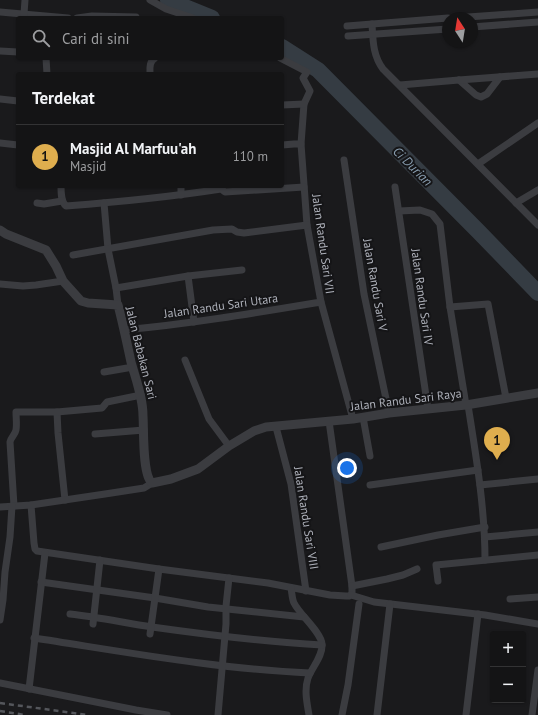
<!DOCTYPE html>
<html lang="id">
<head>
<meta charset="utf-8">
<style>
	:root { --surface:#141415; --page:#1d1d1e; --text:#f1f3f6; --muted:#9d9ea0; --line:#333334; --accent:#dfae4e }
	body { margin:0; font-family:"PT Sans",sans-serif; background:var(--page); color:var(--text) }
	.controls { position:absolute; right:12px; bottom:12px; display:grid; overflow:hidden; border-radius:4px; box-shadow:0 1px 3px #0004 }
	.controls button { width:36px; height:36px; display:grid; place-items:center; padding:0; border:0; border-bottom:1px solid var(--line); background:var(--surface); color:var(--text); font:20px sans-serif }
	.compass { position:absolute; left:442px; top:12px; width:36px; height:36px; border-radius:50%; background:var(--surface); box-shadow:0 1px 3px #0004; rotate:348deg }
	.you { position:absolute; left:347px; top:468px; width:14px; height:14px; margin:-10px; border:3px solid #fff; border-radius:50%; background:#1a73e8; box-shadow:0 0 0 6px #1a73e833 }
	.badge { display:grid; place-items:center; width:26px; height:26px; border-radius:50%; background:var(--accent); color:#111; font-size:13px; font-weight:700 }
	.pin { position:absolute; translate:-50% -33px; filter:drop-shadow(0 1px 2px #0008) }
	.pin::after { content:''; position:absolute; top:21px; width:14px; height:12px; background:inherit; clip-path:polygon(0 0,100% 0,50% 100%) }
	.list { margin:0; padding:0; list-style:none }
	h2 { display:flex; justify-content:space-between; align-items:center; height:52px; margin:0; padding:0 16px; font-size:17px }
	h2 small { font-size:13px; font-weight:400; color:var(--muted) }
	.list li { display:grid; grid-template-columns:26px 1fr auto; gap:12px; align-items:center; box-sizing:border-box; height:64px; padding:0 16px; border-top:1px solid var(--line) }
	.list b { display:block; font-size:15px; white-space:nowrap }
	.list p { margin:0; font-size:13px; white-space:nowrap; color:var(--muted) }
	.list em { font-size:13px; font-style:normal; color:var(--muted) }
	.icon { flex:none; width:22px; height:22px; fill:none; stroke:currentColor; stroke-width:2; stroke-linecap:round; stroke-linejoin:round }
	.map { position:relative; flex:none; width:538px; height:715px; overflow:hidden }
	.search { position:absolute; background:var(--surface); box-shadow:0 1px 3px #0004; left:16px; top:16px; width:268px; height:44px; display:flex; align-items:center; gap:10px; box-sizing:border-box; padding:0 14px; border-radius:4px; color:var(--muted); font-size:15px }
	.panel { position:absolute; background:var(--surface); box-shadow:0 1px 3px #0004; left:16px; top:72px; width:268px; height:116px; border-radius:4px }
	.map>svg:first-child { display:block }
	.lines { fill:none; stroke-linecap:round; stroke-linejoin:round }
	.river { stroke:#353c43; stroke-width:16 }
	.minor { stroke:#3b3c40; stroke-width:7 }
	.tertiary { stroke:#3b3c40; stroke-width:9 }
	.rail { stroke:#54565b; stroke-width:2.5; stroke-dasharray:5 4; stroke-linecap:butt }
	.labels { text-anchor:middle; stroke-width:4; stroke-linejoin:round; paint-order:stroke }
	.street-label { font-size:12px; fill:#aeb1ba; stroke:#151517 }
	.water-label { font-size:13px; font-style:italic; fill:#899eb0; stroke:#151517 }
</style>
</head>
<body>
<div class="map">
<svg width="538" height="715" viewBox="0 0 538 715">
	<rect width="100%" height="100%" fill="#1a1a1c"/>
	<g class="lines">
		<!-- river -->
		<g class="river">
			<path d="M168 0 212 18"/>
			<path d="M282 47 318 70 478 231 538 293"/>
		</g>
		<!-- minor -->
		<g class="minor">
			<path d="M150 0 166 9 193 18"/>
			<path d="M0 12 68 18"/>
			<path d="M24 14 25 0"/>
			<path d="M77 18 92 16 136 17"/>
			<path d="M454 18 538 12"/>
			<path d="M372 24C373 41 373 56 383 69L538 225"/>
			<path d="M347 26 448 18"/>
			<path d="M472 27 538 22"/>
			<path d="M348 36 448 29"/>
			<path d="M0 51 18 52"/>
			<path d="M46 58 47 74"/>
			<path d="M280 58 307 72 303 78 310 91 304 104 301 144 307 225 321 302 353 419"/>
			<path d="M150 74C150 68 149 62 155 58"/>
			<path d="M459 80 476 95 481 97 487 94 500 77"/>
			<path d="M400 85 459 80 538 74"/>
			<path d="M0 99 18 101"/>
			<path d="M282 105 304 104"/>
			<path d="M0 143 18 145"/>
			<path d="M282 145 294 144H301"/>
			<path d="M344 160 364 294 389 413"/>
			<path d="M478 164 538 123"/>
			<path d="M61 186C61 193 61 202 66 206 118 202 170 197 221 189L225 192 304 187"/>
			<path d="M181 186V195"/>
			<path d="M395 187 428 409"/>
			<path d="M37 203 44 204 62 201"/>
			<path d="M104 203 108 249 116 288 118 305"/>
			<path d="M516 203 538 190"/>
			<path d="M399 211 420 210 432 214 440 224 450 307 466 405"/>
			<path d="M73 255 213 230 232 229 237 232 244 233 307 225"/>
			<path d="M188 276 194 322"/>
			<path d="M0 284 23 286 36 285 63 281"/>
			<path d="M116 288 188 276 242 270"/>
			<path d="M450 307 488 304 506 398"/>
			<path d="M124 330C190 324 255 313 321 302"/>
			<path d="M185 360 209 419 229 446"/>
			<path d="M104 372 133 367"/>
			<path d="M468 405C476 456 485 508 485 560"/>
			<path d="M57 412 58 433 65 500"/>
			<path d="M363 417 370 456"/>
			<path d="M276 427 291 484 306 591"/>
			<path d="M95 434 144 430"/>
			<path d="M370 485 478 470"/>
			<path d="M480 485 538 479"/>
			<path d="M31 505 34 543 35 549 37 551 159 569 268 583 330 595 346 596H349L352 594V586L329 421"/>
			<path d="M14 506 10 442C11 437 15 435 16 430 17 424 16 418 16 412H57L102 408 107 402 141 395"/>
			<path d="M0 507 31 505 105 494 144 488 152 483"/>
			<path d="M485 537 538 532"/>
			<path d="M381 547 438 535 485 527"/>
			<path d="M438 581 436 565 538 555"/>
			<path d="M41 582 155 598 208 607 304 617"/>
			<path d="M352 586 387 579 403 575 417 569"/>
			<path d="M291 588C292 593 292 599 294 603 300 615 321 632 322 644 323 656 312 667 308 678 304 690 307 703 309 715"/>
			<path d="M351 595 374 602 485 615 538 624"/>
			<path d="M510 599 538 597"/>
			<path d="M70 614C98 617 125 623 152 627 209 635 265 642 322 645"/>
			<path d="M0 620 3 600 5 572 10 537 12 506"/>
			<path d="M93 624 100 560"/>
			<path d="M150 634 159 569"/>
			<path d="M34 638C126 652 218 669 310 673"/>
			<path d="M0 683 136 710 167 715"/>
			<path d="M29 689 45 553"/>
			<path d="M218 715 226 624V606L229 578"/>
			<path d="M342 715 348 685 359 604"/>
			<path d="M377 715 390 604"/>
			<path d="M466 715 478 614"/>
			<path d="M532 715 538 670"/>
		</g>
		<!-- tertiary -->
		<path class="tertiary" d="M0 230 6 234 46 250 56 266 63 281 81 301 88 303 118 305C123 324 127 343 131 362 136 380 143 398 143 416 144 429 142 475 152 483L171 479 198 469 229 446 254 431 266 427 353 419 389 413 466 405 538 393"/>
		<!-- rail -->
		<g class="rail">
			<path d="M0 703 88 715"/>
			<path d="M0 711 25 715"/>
		</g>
	</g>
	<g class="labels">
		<!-- street labels -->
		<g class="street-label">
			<text transform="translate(323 244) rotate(82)" y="4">Jalan Randu Sari VII</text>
			<text transform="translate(375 285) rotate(80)" y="4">Jalan Randu Sari V</text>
			<text transform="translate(422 297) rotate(82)" y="4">Jalan Randu Sari IV</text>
			<text transform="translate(221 306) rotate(-8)" y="4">Jalan Randu Sari Utara</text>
			<text transform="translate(141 353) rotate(76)" y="4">Jalan Babakan Sari</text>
			<text transform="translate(406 400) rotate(-7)" y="4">Jalan Randu Sari Raya</text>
			<text transform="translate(306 518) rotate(81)" y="4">Jalan Randu Sari VIII</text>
		</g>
		<!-- water labels -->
		<g class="water-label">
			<text transform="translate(413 166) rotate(45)" y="5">Ci Durian</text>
		</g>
	</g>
</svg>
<div class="controls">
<button>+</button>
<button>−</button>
</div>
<svg class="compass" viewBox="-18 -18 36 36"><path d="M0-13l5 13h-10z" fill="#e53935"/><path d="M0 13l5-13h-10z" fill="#9d9ea0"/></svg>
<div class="you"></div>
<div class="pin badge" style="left:497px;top:460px">1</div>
<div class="search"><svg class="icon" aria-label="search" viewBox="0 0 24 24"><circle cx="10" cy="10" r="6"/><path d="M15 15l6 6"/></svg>Cari di sini</div>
<section class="panel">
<h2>Terdekat<small></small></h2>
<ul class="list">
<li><span class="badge">1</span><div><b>Masjid Al Marfuu'ah</b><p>Masjid</p></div><em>110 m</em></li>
</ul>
</section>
</div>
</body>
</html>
